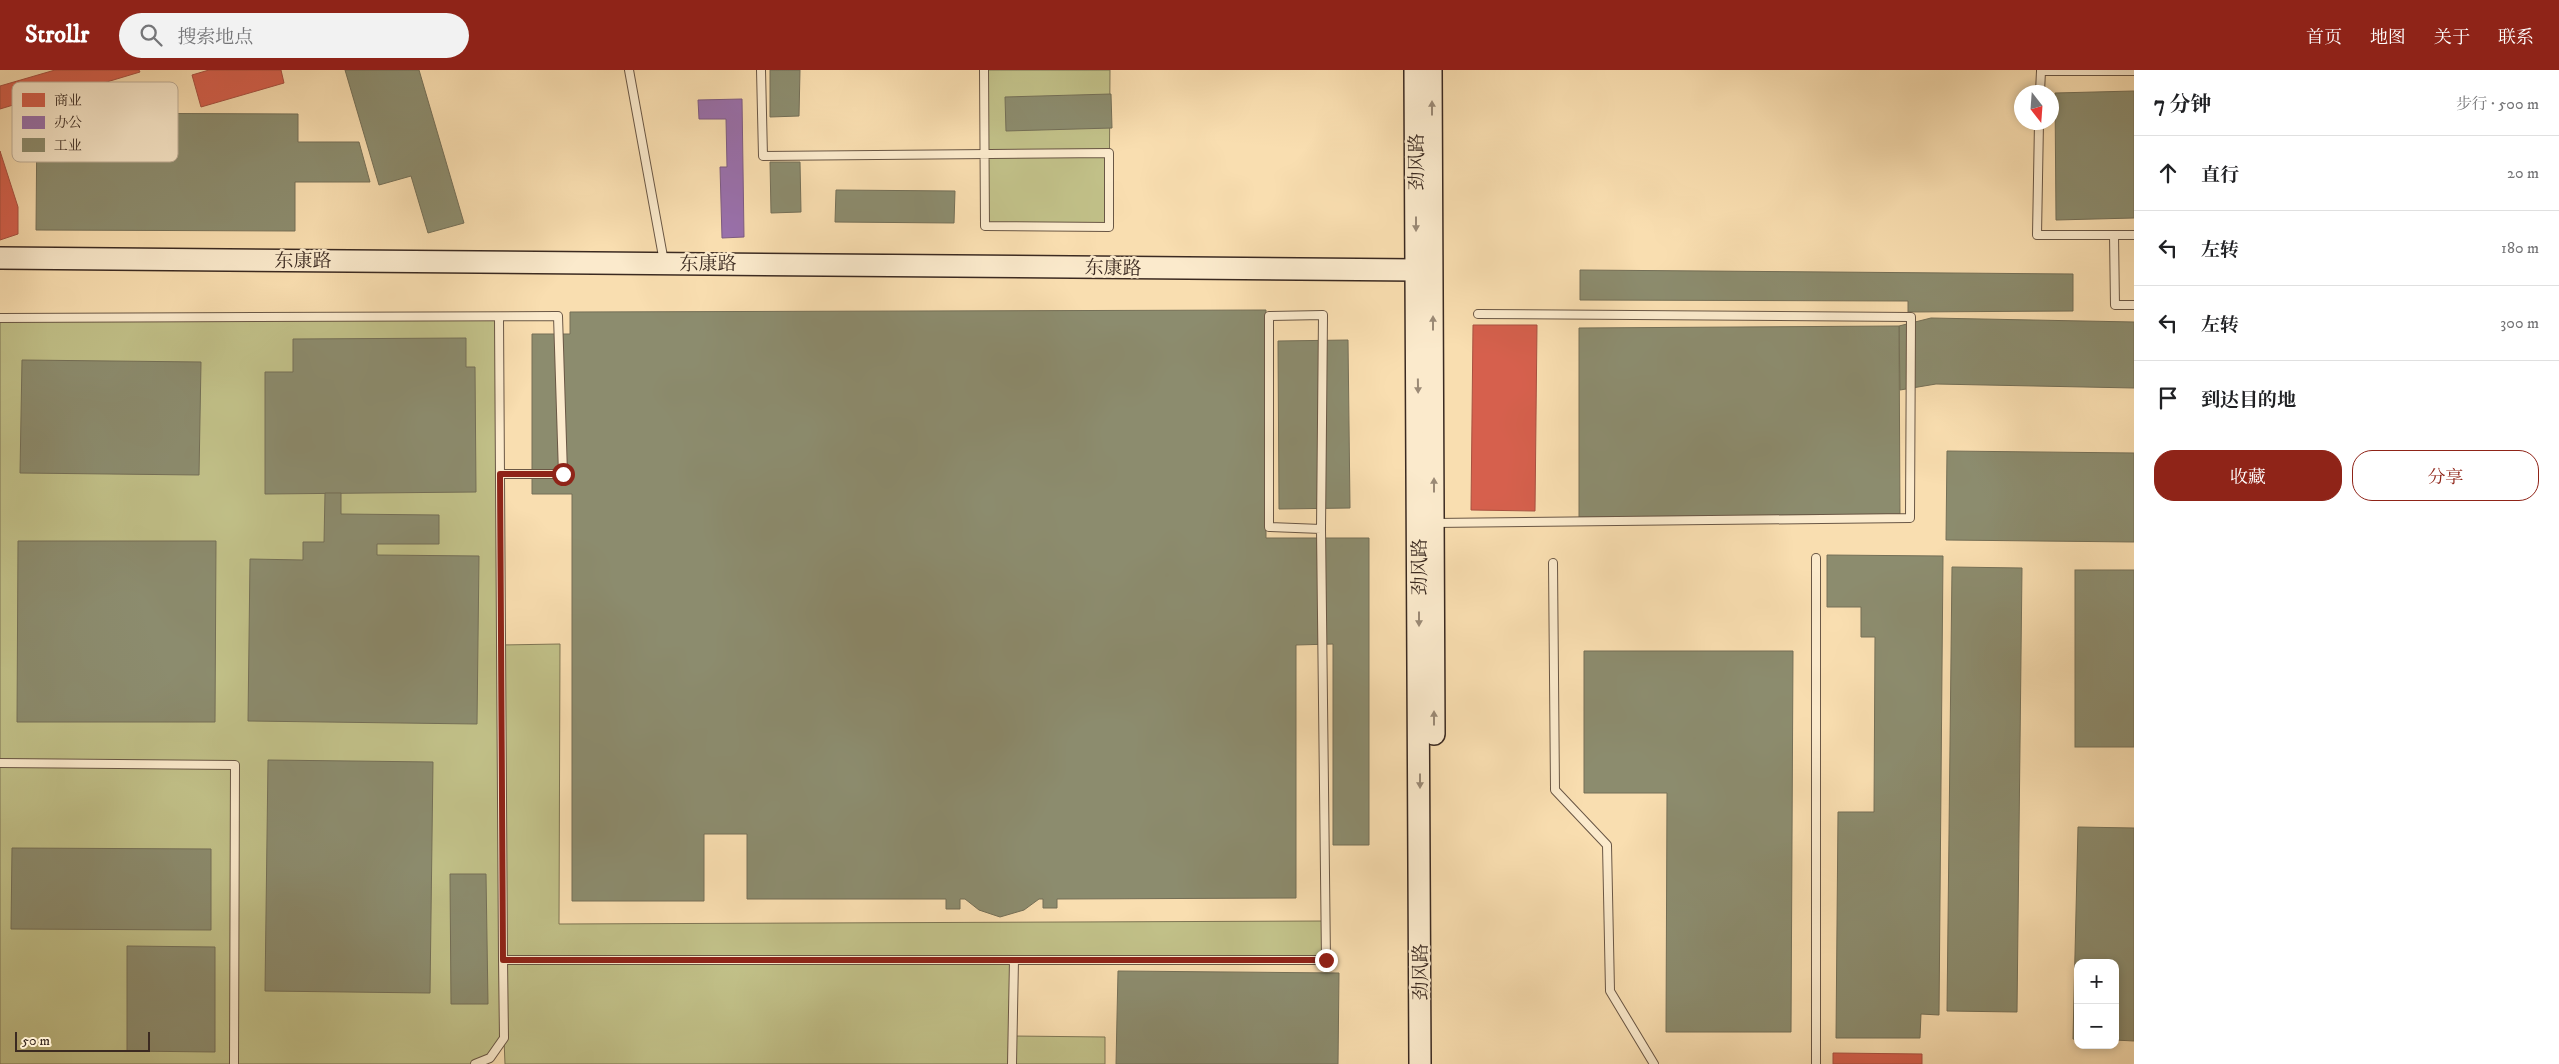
<!DOCTYPE html>
<html lang="zh">
<head>
<meta charset="utf-8">
<style>
	:root { --surface:#fff; --page:#f2f2f2; --text:#202124; --muted:#757577; --line:#e0e0e0; --accent:#8f2418 }
	body { margin:0; font-family:"IM FELL DW Pica","Noto Serif SC",serif; background:var(--page); color:var(--text) }
	.controls { position:absolute; right:15px; bottom:15px; display:grid; overflow:hidden; border-radius:10px; box-shadow:0 2px 8px #0003 }
	.controls button { width:45px; height:45px; display:grid; place-items:center; padding:0; border:0; border-bottom:1px solid var(--line); background:var(--surface); color:var(--text); font:25px sans-serif }
	.compass { position:absolute; left:2014px; top:15px; width:45px; height:45px; border-radius:50%; background:var(--surface); box-shadow:0 2px 8px #0003; rotate:163deg }
	.scale { position:absolute; left:15px; bottom:12px; width:135px; box-sizing:border-box; padding-left:5px; border:2px solid #3b2a21; border-top:0; font-size:14px; line-height:18px; white-space:nowrap; color:#3b2a21; -webkit-text-stroke:4px #fbeacc; paint-order:stroke }
	.stop { position:absolute; width:15px; height:15px; margin:-11px; border:4px solid #8f2418; border-radius:50%; background:#fff }
	.stop.end { background:#8f2418; border-color:#fff; box-shadow:0 1px 5px #0008 }
	.list { margin:0; padding:0; list-style:none }
	h2 { display:flex; justify-content:space-between; align-items:center; height:65px; margin:0; padding:0 20px; font-size:21px }
	h2 small { font-size:16px; font-weight:400; color:var(--muted) }
	.list li { display:grid; grid-template-columns:32px 1fr auto; gap:15px; align-items:center; box-sizing:border-box; height:75px; padding:0 20px; border-top:1px solid var(--line) }
	.list b { display:block; font-size:19px; white-space:nowrap }
	.list em { font-size:16px; font-style:normal; color:var(--muted) }
	.actions { display:flex; gap:10px; padding:15px 20px }
	.actions a { flex:1; padding:11px 0; border:1px solid var(--accent); border-radius:20px; text-align:center; font-size:18px; color:var(--accent) }
	.actions .main { background:var(--accent); color:#fff }
	.icon { flex:none; width:28px; height:28px; fill:none; stroke:currentColor; stroke-width:2; stroke-linecap:round; stroke-linejoin:round }
	.map { position:relative; flex:none; width:2134px; height:994px; overflow:hidden }
	header { display:flex; align-items:center; gap:30px; box-sizing:border-box; height:70px; padding:0 25px; background:var(--accent); color:#fff }
	header strong { font-size:24px }
	nav { display:flex; gap:28px; margin-inline-start:auto; font-size:18px }
	.search { width:350px; height:45px; background:var(--page); display:flex; align-items:center; gap:12px; box-sizing:border-box; padding:0 18px; border-radius:28px; color:var(--muted); font-size:19px }
	main { display:flex }
	aside { flex:1; background:var(--surface) }
	.map>svg:first-child { display:block }
	.green { fill:#c1c088; stroke:#7e7554 }
	.shops { fill:#d6604d; stroke:#a85040 }
	.offices { fill:#9970ab; stroke:#7d5b82 }
	.industry { fill:#8c8c6e; stroke:#746f57 }
	.lines { fill:none; stroke-linecap:round; stroke-linejoin:round }
	.lane-casing { stroke:#6a5745; stroke-width:10 }
	.secondary-casing { stroke:#3b2a21; stroke-width:24 }
	.lane { stroke:#fbeacc; stroke-width:8 }
	.secondary { stroke:#fbeacc; stroke-width:21 }
	.oneway { fill:#9b8a76 }
	.route { stroke:#8f2418; stroke-width:6 }
	.labels { text-anchor:middle; stroke-width:5; stroke-linejoin:round; paint-order:stroke }
	.street-label { font-size:19px; fill:#3b2a21; stroke:#fbeacc }
	.key { fill:#fbeacc; stroke:#c1b099; stroke-width:1 }
	.key-label { font-size:14px; fill:#3b2a21 }
</style>
</head>
<body>
<header>
<strong>Strollr</strong>
<div class="search"><svg class="icon" aria-label="search" viewBox="0 0 24 24"><circle cx="10" cy="10" r="6"/><path d="M15 15l6 6"/></svg>搜索地点</div>
<nav><a>首页</a><a>地图</a><a>关于</a><a>联系</a></nav>
</header>
<main>
<div class="map">
<svg width="2134" height="994" viewBox="0 0 2134 994">
	<rect width="100%" height="100%" fill="#f9deb0"/>
	<filter id="stains"><feTurbulence type="fractalNoise" baseFrequency=".004" numOctaves="4"/><feColorMatrix values="0 0 0 0 .2 0 0 0 0 .09 0 0 0 0 .02 0 0 0 .5 -.17"/></filter>
	<radialGradient id="worn" r=".72"><stop offset=".6" stop-color="#630" stop-opacity="0"/><stop offset="1" stop-color="#630" stop-opacity=".3"/></radialGradient>
	<!-- green -->
	<g class="green">
		<path d="M984 0H1110L1109 157 985 156Z"/>
		<path d="M499 247 501 575 560 574 559 854 1325 851 1326 890H1014L1013 966 1105 967V994H505L504 969 490 988 475 994H0V248Z"/>
	</g>
	<!-- shops -->
	<g class="shops">
		<path d="M55 0H139L140 2 60 26 65 43H48L43 26 0 39V16Z"/>
		<path d="M209 0H281L284 13 201 37 192 5Z"/>
		<path d="M0 81 18 137V164L0 170Z"/>
		<path d="M1473 255H1537L1535 441 1471 440Z"/>
		<path d="M1833 983 1922 984V994H1833Z"/>
	</g>
	<!-- offices -->
	<path class="offices" d="M742 29 744 167 722 168 720 97H727L726 49H699L698 30Z"/>
	<!-- industry -->
	<g class="industry">
		<path d="M345 0H419L464 153 428 163 411 106 379 115Z"/>
		<path d="M770 0H800L799 46 770 47Z"/>
		<path d="M2134 21V148L2056 150 2055 23Z"/>
		<path d="M1111 24 1112 58 1006 61 1005 27Z"/>
		<path d="M37 43 298 44V72H359L370 112H295V161L36 160Z"/>
		<path d="M770 92H800L801 142 771 143Z"/>
		<path d="M836 120 955 121 954 153 835 152Z"/>
		<path d="M1580 200 2073 204V241L1908 242V231L1580 230Z"/>
		<path d="M1266 240V468H1369V775H1333V574L1296 575V828L1057 829V838H1043V829H1039L1024 840 1000 847 979 840 965 829H960V839H946V829H747V764H704V831H572V424H532V264H570V242Z"/>
		<path d="M1931 248 2134 252V318L1936 314 1900 320 1899 256Z"/>
		<path d="M1899 256 1900 444 1579 447V258Z"/>
		<path d="M466 268V297H475L476 422 265 424V302H293V269Z"/>
		<path d="M1348 270 1350 438 1279 439 1278 271Z"/>
		<path d="M22 290 201 292 199 405 20 403Z"/>
		<path d="M1947 381 2134 383V472L1946 470Z"/>
		<path d="M325 423H341V444L439 445V474H377V485L479 486 477 654 248 651 250 489 303 490V472H324Z"/>
		<path d="M18 471H216L215 652H17Z"/>
		<path d="M1827 485 1943 486 1939 945 1921 944 1920 968H1836L1838 742H1874L1875 567H1861V537H1827Z"/>
		<path d="M1952 497 2022 498 2017 942 1947 941Z"/>
		<rect x="2075" y="500" width="59" height="177"/>
		<path d="M1584 581H1793L1791 962H1666L1667 723H1584Z"/>
		<path d="M268 690 433 692 430 923 265 921Z"/>
		<path d="M2078 757 2134 758V971L2115 970V893H2078V970L2073 969Z"/>
		<path d="M12 778 211 779V860L11 859Z"/>
		<path d="M450 804H486L488 934H451Z"/>
		<path d="M127 876 215 877V982L127 981Z"/>
		<path d="M1118 901 1339 903 1338 994H1116Z"/>
	</g>
	<g class="lines">
		<!-- lane casing -->
		<g class="lane-casing">
			<g id="lane">
				<path d="M629 0 664 192"/>
				<path d="M761 0 763 86 1109 83V157L985 156 984 0"/>
				<path d="M2040 22 2041 1H2134"/>
				<path d="M2039 52 2037 165H2134"/>
				<path d="M2114 165 2115 235H2134"/>
				<path d="M499 247 503 890H1014"/>
				<path d="M0 248 558 246 563 404H500"/>
				<path d="M1434 453 1910 448 1911 247 1478 244"/>
				<path d="M1816 488V994"/>
				<path d="M1553 493 1555 720 1607 775 1610 921 1654 994"/>
				<path d="M0 693 235 695 234 994"/>
				<path d="M475 994 490 988 504 968 503 890"/>
				<path d="M1012 994 1014 890H1326L1321 459 1323 245 1269 246V457L1321 459"/>
			</g>
		</g>
		<!-- secondary casing -->
		<g class="secondary-casing">
			<g id="secondary">
				<path d="M1415 0 1420 994"/>
				<path d="M1431 0 1434 664"/>
				<path d="M0 188 1417 200"/>
			</g>
		</g>
		<!-- lane -->
		<use href="#lane" class="lane"/>
		<!-- secondary -->
		<use href="#secondary" class="secondary"/>
	</g>
	<!-- one-way arrows -->
	<defs><path id="oneway-solid" d="M-6-.8H1V-3.2L6.5 0L1 3.2V.8H-6Z" transform="scale(1.25)"/></defs>
	<g class="oneway">
		<use href="#oneway-solid" transform="translate(1432 38) rotate(-90)"/>
		<use href="#oneway-solid" transform="translate(1416 154) rotate(90)"/>
		<use href="#oneway-solid" transform="translate(1433 253) rotate(-90)"/>
		<use href="#oneway-solid" transform="translate(1418 316) rotate(89)"/>
		<use href="#oneway-solid" transform="translate(1434 415) rotate(-90)"/>
		<use href="#oneway-solid" transform="translate(1419 549) rotate(90)"/>
		<use href="#oneway-solid" transform="translate(1434 648) rotate(-90)"/>
		<use href="#oneway-solid" transform="translate(1420 711) rotate(90)"/>
	</g>
	<g class="lines">
		<!-- route -->
		<path class="route" d="M563 404H500L503 890H1326"/>
	</g>
	<g class="labels">
		<!-- street labels -->
		<g class="street-label">
			<text transform="translate(1416 92) rotate(-90)" y="7">劲风路</text>
			<text x="303" y="197">东康路</text>
			<text x="708" y="200">东康路</text>
			<text transform="translate(1113 197) rotate(1)" y="7">东康路</text>
			<text transform="translate(1419 497) rotate(-90)" y="7">劲风路</text>
			<text transform="translate(1420 902) rotate(-90)" y="7">劲风路</text>
		</g>
	</g>
	<!-- legend -->
	<rect x="12" y="12" width="166" height="80" rx="8" class="key"/>
	<rect x="22" y="23" width="23" height="14" fill="#d6604d"/>
	<rect x="22" y="46" width="23" height="13" fill="#9970ab"/>
	<rect x="22" y="68" width="23" height="14" fill="#8c8c6e"/>
	<g class="key-label">
		<text x="54" y="35">商业</text>
		<text x="54" y="57">办公</text>
		<text x="54" y="80">工业</text>
	</g>
	<rect width="100%" height="100%" filter="url(#stains)"/>
	<rect width="100%" height="100%" fill="url(#worn)"/>
</svg>
<div class="controls">
<button>+</button>
<button>−</button>
</div>
<svg class="compass" viewBox="-18 -18 36 36"><path d="M0-13l5 13h-10z" fill="#e53935"/><path d="M0 13l5-13h-10z" fill="#757577"/></svg>
<div class="scale">50 m</div>
<div class="stop" style="left:563px;top:404px"></div>
<div class="stop end" style="left:1326px;top:890px"></div>
</div>
<aside>
<h2>7 分钟<small>步行 · 500 m</small></h2>
<ul class="list">
<li><svg class="icon" aria-label="ahead" viewBox="0 0 24 24"><path d="M12 20V5M6 11l6-6 6 6"/></svg><div><b>直行</b></div><em>20 m</em></li>
<li><svg class="icon" aria-label="left" viewBox="0 0 24 24"><path d="M17 20v-9H6M10 6l-5 5 5 5"/></svg><div><b>左转</b></div><em>180 m</em></li>
<li><svg class="icon" aria-label="left" viewBox="0 0 24 24"><path d="M17 20v-9H6M10 6l-5 5 5 5"/></svg><div><b>左转</b></div><em>300 m</em></li>
<li><svg class="icon" aria-label="arrive" viewBox="0 0 24 24"><path d="M6 21V4h12l-3 4 3 4H6"/></svg><div><b>到达目的地</b></div></li>
</ul>
<div class="actions"><a class="main">收藏</a><a>分享</a></div>
</aside>
</main>
</body>
</html>
